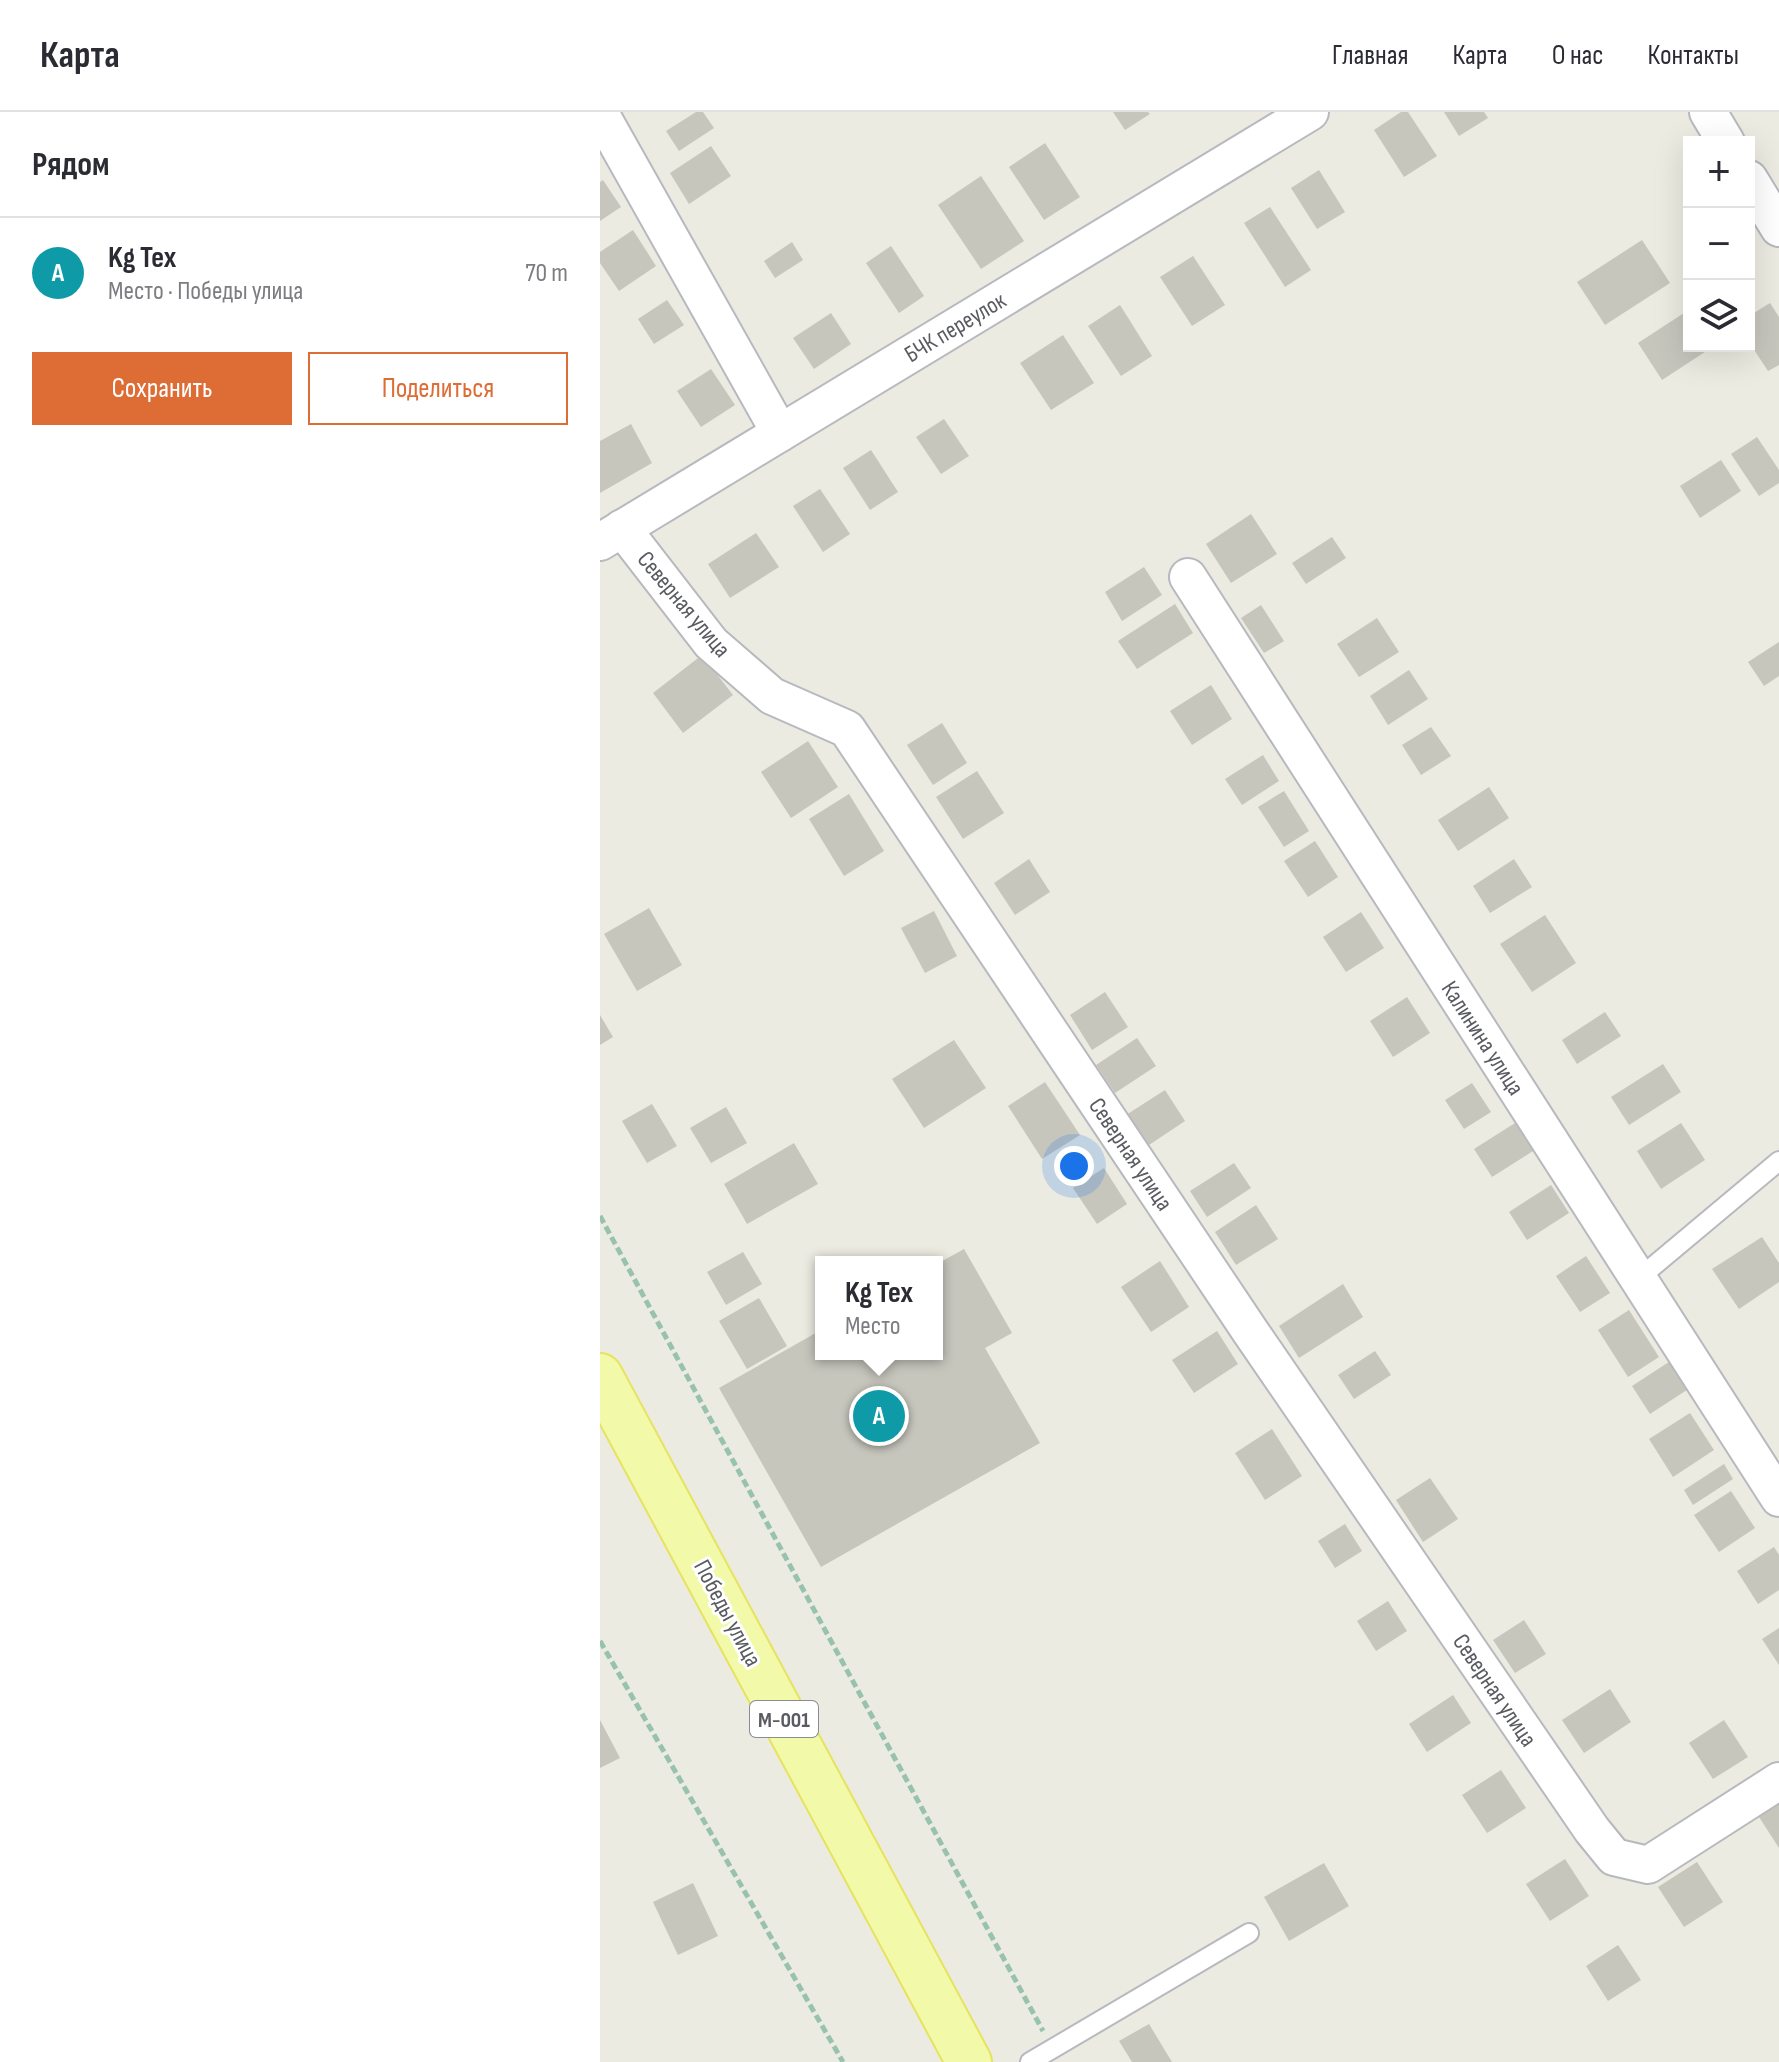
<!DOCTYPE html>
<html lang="ru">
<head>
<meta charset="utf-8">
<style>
	:root { --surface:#fff; --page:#f2f2f3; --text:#2b2b33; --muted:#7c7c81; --line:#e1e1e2; --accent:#dd6c35 }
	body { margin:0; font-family:"Sofia Sans Condensed",sans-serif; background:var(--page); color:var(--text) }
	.controls { position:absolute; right:24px; top:24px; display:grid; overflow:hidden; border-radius:0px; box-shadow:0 8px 32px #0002 }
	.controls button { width:72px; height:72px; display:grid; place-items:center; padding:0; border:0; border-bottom:2px solid var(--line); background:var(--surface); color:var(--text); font:40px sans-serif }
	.you { position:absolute; left:474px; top:1054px; width:28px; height:28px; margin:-20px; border:6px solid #fff; border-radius:50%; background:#1a73e8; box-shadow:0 0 0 12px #1a73e833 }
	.badge { display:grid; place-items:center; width:52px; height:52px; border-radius:50%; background:var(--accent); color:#fff; font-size:26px; font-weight:700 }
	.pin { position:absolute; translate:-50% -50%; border:4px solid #fff; box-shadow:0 2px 8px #0006 }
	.popup { position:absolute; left:215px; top:1144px; width:128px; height:104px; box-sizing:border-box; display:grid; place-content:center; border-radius:0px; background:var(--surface); filter:drop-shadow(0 2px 6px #0005); font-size:26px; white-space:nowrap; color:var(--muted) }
	.popup b { font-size:30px; color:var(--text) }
	.popup::after { content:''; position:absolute; left:50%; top:100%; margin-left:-16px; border:16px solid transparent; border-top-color:var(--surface) }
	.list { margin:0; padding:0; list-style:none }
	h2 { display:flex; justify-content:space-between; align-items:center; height:104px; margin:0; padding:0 32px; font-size:34px }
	h2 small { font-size:26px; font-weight:400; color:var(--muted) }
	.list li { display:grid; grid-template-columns:52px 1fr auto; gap:24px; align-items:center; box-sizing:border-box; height:112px; padding:0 32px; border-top:2px solid var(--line) }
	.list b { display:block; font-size:30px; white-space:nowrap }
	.list p { margin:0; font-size:26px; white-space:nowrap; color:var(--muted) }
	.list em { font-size:26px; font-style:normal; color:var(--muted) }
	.actions { display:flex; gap:16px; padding:24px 32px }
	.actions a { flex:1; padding:18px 0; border:2px solid var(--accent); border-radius:0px; text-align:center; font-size:28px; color:var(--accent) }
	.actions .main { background:var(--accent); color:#fff }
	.icon { flex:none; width:44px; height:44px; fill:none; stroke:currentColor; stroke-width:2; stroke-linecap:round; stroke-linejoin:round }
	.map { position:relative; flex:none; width:1179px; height:1950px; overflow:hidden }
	header { display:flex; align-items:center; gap:48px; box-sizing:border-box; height:112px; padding:0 40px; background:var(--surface); border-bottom:2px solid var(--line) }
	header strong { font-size:38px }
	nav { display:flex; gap:44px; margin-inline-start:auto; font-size:28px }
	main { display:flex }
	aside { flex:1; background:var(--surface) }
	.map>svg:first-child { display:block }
	.building { fill:#c6c6bd }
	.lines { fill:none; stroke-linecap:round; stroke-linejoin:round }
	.service-casing { stroke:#b8b9bf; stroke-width:22 }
	.minor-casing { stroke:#b8b9bf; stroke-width:40 }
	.primary-casing { stroke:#e7e35e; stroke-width:48 }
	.path { stroke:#98c2ae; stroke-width:5; stroke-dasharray:8 4; stroke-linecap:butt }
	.service { stroke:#fff; stroke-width:18 }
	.minor { stroke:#fff; stroke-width:36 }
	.primary { stroke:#f2f9a8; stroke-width:44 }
	.labels { text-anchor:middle; stroke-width:6; stroke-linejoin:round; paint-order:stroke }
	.shield { fill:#fff; stroke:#8b8c90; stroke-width:2 }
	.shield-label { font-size:22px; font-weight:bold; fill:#595b61 }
	.street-label { font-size:24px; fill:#595b61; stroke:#fff }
</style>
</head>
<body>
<header>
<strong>Карта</strong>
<nav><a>Главная</a><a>Карта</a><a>О нас</a><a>Контакты</a></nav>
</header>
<main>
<aside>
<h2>Рядом<small></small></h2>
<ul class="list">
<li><span class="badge" style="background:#0f9aa8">A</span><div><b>Kg Tex</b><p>Место · Победы улица</p></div><em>70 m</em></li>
</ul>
<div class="actions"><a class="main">Сохранить</a><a>Поделиться</a></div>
</aside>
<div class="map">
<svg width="1179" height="1950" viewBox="0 0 1179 1950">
	<rect width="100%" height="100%" fill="#ebebe1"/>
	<!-- building -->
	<g class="building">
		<path d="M96 0H103L114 16 79 39 66 19Z"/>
		<path d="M513 0H548L550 2 525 18Z"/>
		<path d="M801 0H808L837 44 804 65 774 18Z"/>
		<path d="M844 0H884L888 6 859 24Z"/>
		<path d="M445 31 480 85 444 108 409 55Z"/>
		<path d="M111 34 131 64 89 92 70 61Z"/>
		<path d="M719 58 745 100 717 117 691 76Z"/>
		<path d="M381 64 424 129 381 157 338 93Z"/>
		<path d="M3 68 21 95 0 109V70Z"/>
		<path d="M670 95 711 158 685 175 644 111Z"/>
		<path d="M33 118 56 154 19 179 0 151V140Z"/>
		<path d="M1042 128 1070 171 1005 213 977 170Z"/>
		<path d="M192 130 203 148 175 166 164 149Z"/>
		<path d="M291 134 324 184 299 201 266 151Z"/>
		<path d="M593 144 625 193 592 214 560 165Z"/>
		<path d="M67 188 84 213 54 232 38 207Z"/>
		<path d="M1170 191 1179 205V253L1168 259 1149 230V204Z"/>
		<path d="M520 193 552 244 521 264 488 214Z"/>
		<path d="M1087 199 1089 202V234H1110L1111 236 1062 268 1038 231Z"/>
		<path d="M231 201 251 232 214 257 193 226Z"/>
		<path d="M463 223 494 271 451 298 420 251Z"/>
		<path d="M111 257 135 293 101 315 77 279Z"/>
		<path d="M344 307 369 344 341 362 316 325Z"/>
		<path d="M31 312 52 351 0 381V329Z"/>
		<path d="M1157 325 1179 358V371L1159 384 1131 342Z"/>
		<path d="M271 338 298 380 270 398 243 356Z"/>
		<path d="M1121 348 1141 379 1100 406 1080 374Z"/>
		<path d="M220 377 250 422 223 440 193 394Z"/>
		<path d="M651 402 677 442 631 471 606 432Z"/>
		<path d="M156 421 179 455 130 486 108 452Z"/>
		<path d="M732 425 746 446 706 472 692 451Z"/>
		<path d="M544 455 562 483 522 509 505 480Z"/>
		<path d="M575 492 593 521 537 557 518 529Z"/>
		<path d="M661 493 684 529 664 541 641 506Z"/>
		<path d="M777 506 799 540 759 565 737 532Z"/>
		<path d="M1179 530V564L1164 574 1148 550Z"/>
		<path d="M102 543 133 583 83 621 53 581Z"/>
		<path d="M809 558 828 587 788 613 770 584Z"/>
		<path d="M611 573 632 607 592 633 570 599Z"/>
		<path d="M342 611 367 651 333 673 307 633Z"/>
		<path d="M831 615 851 644 821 663 802 633Z"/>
		<path d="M208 629 238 675 191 706 161 660Z"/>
		<path d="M663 643 679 669 642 693 625 667Z"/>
		<path d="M377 659 404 701 363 727 336 685Z"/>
		<path d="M889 675 909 706 858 739 838 708Z"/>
		<path d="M684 679 709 719 684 735 658 695Z"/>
		<path d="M249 682 284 739 244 764 209 707Z"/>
		<path d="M715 729 738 765 708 785 684 749Z"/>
		<path d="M429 747 450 780 415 803 394 771Z"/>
		<path d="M914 747 932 775 890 801 873 774Z"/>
		<path d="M49 796 82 853 37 879 4 822Z"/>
		<path d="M334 799 357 844 325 861 301 816Z"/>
		<path d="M761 800 784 836 746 860 723 825Z"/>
		<path d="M945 803 976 851 932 880 900 832Z"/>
		<path d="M505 880 528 915 492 938 470 903Z"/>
		<path d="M807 885 830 921 793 945 770 909Z"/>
		<path d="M1005 900 1021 924 977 952 962 928Z"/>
		<path d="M0 903 13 925 0 933Z"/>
		<path d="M537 926 556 954 515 981 496 953Z"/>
		<path d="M354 928 386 976 324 1016 292 967Z"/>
		<path d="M1063 952 1081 980 1029 1013 1011 985Z"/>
		<path d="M445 970 480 1023 442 1047 408 994Z"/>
		<path d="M872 971 891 1000 864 1017 845 988Z"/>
		<path d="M565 978 585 1009 546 1035 526 1003Z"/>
		<path d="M52 992 77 1034 47 1051 22 1009Z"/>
		<path d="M126 995 147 1031 111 1051 90 1016Z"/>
		<path d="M915 1011 933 1039 892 1065 874 1037Z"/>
		<path d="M1081 1011 1105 1048 1061 1077 1037 1039Z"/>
		<path d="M194 1031 218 1072 147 1112 124 1072Z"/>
		<path d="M634 1051 651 1076 607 1105 590 1079Z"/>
		<path d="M504 1056 527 1092 497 1112 473 1076Z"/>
		<path d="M951 1073 969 1101 927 1128 909 1100Z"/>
		<path d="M656 1093 678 1127 636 1153 615 1120Z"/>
		<path d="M1162 1125 1179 1151V1170L1139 1197 1112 1157Z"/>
		<path d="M364 1137 412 1221 385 1236 440 1331 221 1455 119 1276 221 1218V1242H337V1152Z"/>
		<path d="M143 1140 162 1172 126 1193 107 1160Z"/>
		<path d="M986 1144 1010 1181 980 1200 956 1164Z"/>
		<path d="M560 1149 589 1195 551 1220 521 1175Z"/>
		<path d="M743 1172 763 1205 699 1246 679 1214Z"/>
		<path d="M159 1186 187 1234 147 1257 119 1209Z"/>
		<path d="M1029 1198 1059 1245 1028 1265 998 1218Z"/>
		<path d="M617 1219 638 1252 594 1281 572 1248Z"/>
		<path d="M775 1239 791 1263 754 1287 738 1263Z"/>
		<path d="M1072 1248 1090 1276 1050 1302 1032 1274Z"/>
		<path d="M1090 1301 1114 1338 1073 1365 1049 1327Z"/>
		<path d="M672 1317 702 1364 665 1388 635 1341Z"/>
		<path d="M1124 1352 1133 1367 1093 1393 1084 1378Z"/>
		<path d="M830 1366 858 1407 823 1430 796 1388Z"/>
		<path d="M1131 1379 1155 1416 1119 1440 1094 1403Z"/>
		<path d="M745 1412 762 1439 735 1456 718 1429Z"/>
		<path d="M1174 1435 1179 1443V1478L1158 1492 1137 1459Z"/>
		<path d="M788 1489 807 1519 776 1539 757 1509Z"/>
		<path d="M924 1508 946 1542 915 1561 893 1528Z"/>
		<path d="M1179 1516V1553L1162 1527Z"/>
		<path d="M1010 1577 1031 1610 984 1641 962 1608Z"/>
		<path d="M853 1583 871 1611 827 1640 809 1612Z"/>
		<path d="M0 1608 20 1646 0 1656Z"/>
		<path d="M1124 1608 1148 1645 1113 1667 1089 1631Z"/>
		<path d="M901 1658 926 1696 887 1721 862 1683Z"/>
		<path d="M1179 1692V1736L1159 1705Z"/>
		<path d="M965 1747 989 1784 950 1809 926 1772Z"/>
		<path d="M1097 1750 1123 1790 1084 1815 1058 1775Z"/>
		<path d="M724 1751 749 1794 689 1829 664 1785Z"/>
		<path d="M93 1771 118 1824 78 1843 53 1790Z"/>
		<path d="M1018 1833 1041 1868 1008 1889 986 1854Z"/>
		<path d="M549 1912 572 1950H532L519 1929Z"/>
	</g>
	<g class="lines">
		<!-- service casing -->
		<g class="service-casing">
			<g id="service">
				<path d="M1038 1167 1179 1049"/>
				<path d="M430 1950 649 1821"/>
			</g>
		</g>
		<!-- minor casing -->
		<g class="minor-casing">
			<g id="minor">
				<path d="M1108 0 1126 30"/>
				<path d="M0 1 180 321"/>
				<path d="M1149 67 1179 116"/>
				<path d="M22 416 111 531 172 584 247 617 650 1219 992 1718 1014 1745 1048 1753 1179 1669"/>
				<path d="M0 430 710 0"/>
				<path d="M588 465 1179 1386"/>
			</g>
		</g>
		<!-- primary casing -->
		<g class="primary-casing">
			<path id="primary" d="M0 1264 369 1950"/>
		</g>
		<!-- path -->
		<g class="path">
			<path d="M0 1104 443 1919"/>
			<path d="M0 1529 243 1950"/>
		</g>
		<!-- service -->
		<use href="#service" class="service"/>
		<!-- minor -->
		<use href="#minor" class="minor"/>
		<!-- primary -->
		<use href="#primary" class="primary"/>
	</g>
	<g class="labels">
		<!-- shield labels -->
		<rect class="shield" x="150" y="1589" width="68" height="36" rx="6"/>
		<g class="shield-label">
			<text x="184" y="1615">М-001</text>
		</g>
		<!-- street labels -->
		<g class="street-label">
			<text transform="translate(355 215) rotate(-31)" y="8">БЧК переулок</text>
			<text transform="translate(84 492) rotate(50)" y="8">Северная улица</text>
			<text transform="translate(883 926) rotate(57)" y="8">Калинина улица</text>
			<text transform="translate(531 1042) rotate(56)" y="8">Северная улица</text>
			<text transform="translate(128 1501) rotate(62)" y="8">Победы улица</text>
			<text transform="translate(895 1578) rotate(56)" y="8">Северная улица</text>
		</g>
	</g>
</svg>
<div class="controls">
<button>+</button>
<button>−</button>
<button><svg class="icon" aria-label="layers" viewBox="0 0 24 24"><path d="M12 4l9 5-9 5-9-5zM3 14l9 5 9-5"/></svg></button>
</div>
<div class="you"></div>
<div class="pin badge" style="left:279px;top:1304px;background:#0f9aa8">A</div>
<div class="popup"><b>Kg Tex</b>Место</div>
</div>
</main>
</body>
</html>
